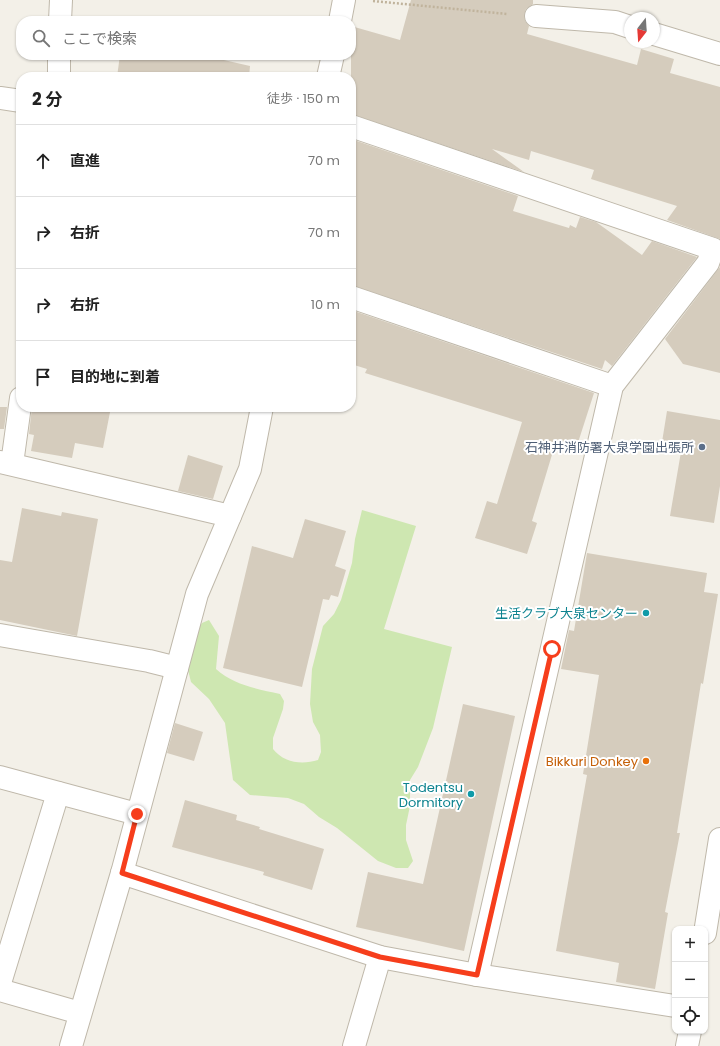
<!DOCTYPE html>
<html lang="ja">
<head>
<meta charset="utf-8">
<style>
	:root { --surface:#fff; --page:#f6f6f6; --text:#222; --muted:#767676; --line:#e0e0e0 }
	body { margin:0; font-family:Poppins,"Noto Sans JP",sans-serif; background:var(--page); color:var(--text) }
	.controls { position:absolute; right:12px; bottom:12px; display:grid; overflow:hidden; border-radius:8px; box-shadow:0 1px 3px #0004 }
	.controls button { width:36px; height:36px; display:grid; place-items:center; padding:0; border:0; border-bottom:1px solid var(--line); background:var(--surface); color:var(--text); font:20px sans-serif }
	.compass { position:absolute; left:624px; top:12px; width:36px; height:36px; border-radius:50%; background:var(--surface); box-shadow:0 1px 3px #0004; rotate:197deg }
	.stop { position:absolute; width:12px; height:12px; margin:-9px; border:3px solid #f63e1c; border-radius:50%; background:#fff }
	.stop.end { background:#f63e1c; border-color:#fff; box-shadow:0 1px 4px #0008 }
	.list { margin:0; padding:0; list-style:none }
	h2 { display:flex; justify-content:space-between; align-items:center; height:52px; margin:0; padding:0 16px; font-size:17px }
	h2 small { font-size:13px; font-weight:400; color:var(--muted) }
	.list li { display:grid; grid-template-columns:26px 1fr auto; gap:12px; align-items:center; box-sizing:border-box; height:72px; padding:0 16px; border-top:1px solid var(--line) }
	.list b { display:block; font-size:15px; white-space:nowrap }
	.list em { font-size:13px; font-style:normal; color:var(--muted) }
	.icon { flex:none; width:22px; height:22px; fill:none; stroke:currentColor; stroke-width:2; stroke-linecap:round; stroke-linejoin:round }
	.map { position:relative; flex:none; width:720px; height:1046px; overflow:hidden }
	.search { position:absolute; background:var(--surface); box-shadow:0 1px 3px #0004; left:16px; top:16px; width:340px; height:44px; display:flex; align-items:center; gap:10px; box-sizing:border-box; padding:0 14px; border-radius:16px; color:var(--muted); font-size:15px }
	.panel { position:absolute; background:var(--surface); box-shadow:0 1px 3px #0004; left:16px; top:72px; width:340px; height:340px; border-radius:16px }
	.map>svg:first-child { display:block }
	.green { fill:#cee7b1 }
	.building { fill:#d5ccbd }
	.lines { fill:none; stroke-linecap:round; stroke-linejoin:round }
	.minor-casing { stroke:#bfb8aa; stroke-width:24 }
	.path { stroke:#c0b39c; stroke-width:2.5; stroke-dasharray:2 2; stroke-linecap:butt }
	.minor { stroke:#fff; stroke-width:22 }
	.route { stroke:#f63e1c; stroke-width:5 }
	.service-dot { fill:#5c6f8a; stroke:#fff; stroke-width:1.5 }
	.culture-dot { fill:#0f9aa8; stroke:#fff; stroke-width:1.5 }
	.food-dot { fill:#e8710a; stroke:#fff; stroke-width:1.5 }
	.labels { text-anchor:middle; stroke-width:4; stroke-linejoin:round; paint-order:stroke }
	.service-label { font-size:13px; fill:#4e5e75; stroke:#fff; text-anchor:end }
	.culture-label { font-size:13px; fill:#0d838f; stroke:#fff; text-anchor:end }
	.food-label { font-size:13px; fill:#c56008; stroke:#fff; text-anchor:end }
</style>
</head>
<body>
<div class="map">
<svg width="720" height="1046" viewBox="0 0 720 1046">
	<rect width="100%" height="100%" fill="#f3f0e8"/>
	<!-- green -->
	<path class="green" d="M362 510 416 526 384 629 452 647 433 728 418 767 410 780V806L406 825V840L413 861 408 868H396L378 861 337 828 319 817 304 804 288 798 250 795 233 780 225 723 209 699 191 682 188 670 192 640 202 623 209 620 219 636 216 669C234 685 257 689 280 694L284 701 283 709 273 738V749C284 763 302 765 318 760L321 752 320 735 313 722 310 704 312 669 323 626 334 614 341 600 352 563 355 539Z"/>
	<!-- building -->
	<g class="building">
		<path d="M411 0H533V4L526 9 524 15 525 21 529 26 527 34 637 65 641 49 674 59 670 73 720 87V239L667 220 677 206 591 179 594 170 531 151 529 160 492 149 524 172 351 114V26L400 40Z"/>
		<path d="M120 55H202L250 66 249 77H117Z"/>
		<path d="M351 139 518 196 513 211 569 228 570 225 576 228 580 217 596 222 642 255 652 241 697 257 612 366 605 360 602 369 351 285Z"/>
		<path d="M720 267V373L683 364 665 339Z"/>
		<path d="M351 310 594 393 574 455 554 448 532 521 537 523 527 554 475 538 487 501 497 504 522 422 365 373 367 369 351 364Z"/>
		<path d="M0 407H7L4 429H0Z"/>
		<path d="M32 407H111L103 448 75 443 72 458 31 451 34 435 29 434Z"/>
		<path d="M667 411 720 420V486L714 523 670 516 682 446 662 442Z"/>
		<path d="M188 455 223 466 213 499 178 491Z"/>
		<path d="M22 508 61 516 62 512 98 519 77 636 0 620V560L12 562Z"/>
		<path d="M305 519 346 531 335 566 346 570 338 597 331 595 329 600 323 599 302 687 223 668 252 546 293 558Z"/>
		<path d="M587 553 707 573 704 592 718 594 703 684 701 683 677 833H680L665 912 668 913 655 989 616 982 619 963 556 951 587 775 583 774 599 675 561 669 569 630 574 631Z"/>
		<path d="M463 704 515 716 464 951 356 927 368 872 423 884Z"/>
		<path d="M175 723 203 732 194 761 167 753Z"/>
		<path d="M185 800 237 815 236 820 260 827 259 829 324 849 312 890 263 875 264 872 172 847Z"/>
	</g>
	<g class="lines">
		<!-- minor casing -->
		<g class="minor-casing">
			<g id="minor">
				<path d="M536 16 615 22 630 27"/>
				<path d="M60 21 61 0"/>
				<path d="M340 21 344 0"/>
				<path d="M654 34 720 54"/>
				<path d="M59 77V55"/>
				<path d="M328 77 333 55"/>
				<path d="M0 98 21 101"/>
				<path d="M351 126 713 249 708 263 612 386 477 975"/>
				<path d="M351 297 612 386"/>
				<path d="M0 462 230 516"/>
				<path d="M12 464 21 398"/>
				<path d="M0 635 149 661 177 668"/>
				<path d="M0 777 137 814"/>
				<path d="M122 873 380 957 477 975 675 1006"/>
				<path d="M705 933 720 839"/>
				<path d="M0 983 58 793"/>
				<path d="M0 990 80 1013"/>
				<path d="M71 1046 122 873 197 594 250 469 262 407"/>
				<path d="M354 1046 380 957"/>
				<path d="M687 1046 690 1031"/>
			</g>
		</g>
		<!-- path -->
		<path class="path" d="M373 1 507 14"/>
		<!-- minor -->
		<use href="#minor" class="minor"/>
	</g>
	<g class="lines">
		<!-- route -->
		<path class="route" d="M137 814 122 873 380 957 477 975 552 649"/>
	</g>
	<!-- markers -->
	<circle class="service-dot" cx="702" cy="447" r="4"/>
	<g class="culture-dot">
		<circle cx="646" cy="613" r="4"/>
		<circle cx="471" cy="794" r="4"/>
	</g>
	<circle class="food-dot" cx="646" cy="761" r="4"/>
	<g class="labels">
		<!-- service labels -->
		<g class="service-label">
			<text x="694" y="452">石神井消防署大泉学園出張所</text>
		</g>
		<!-- culture labels -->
		<g class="culture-label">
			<text x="638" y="618">生活クラブ大泉センター</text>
			<text x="463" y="792">Todentsu<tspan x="463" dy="15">Dormitory</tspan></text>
		</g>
		<!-- food labels -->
		<g class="food-label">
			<text x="638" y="766">Bikkuri Donkey</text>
		</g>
	</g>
</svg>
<div class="controls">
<button>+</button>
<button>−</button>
<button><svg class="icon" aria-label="locate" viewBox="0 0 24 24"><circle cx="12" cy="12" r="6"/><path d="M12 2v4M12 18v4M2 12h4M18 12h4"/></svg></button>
</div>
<svg class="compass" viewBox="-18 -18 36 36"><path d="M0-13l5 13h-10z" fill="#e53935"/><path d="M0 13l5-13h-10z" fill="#767676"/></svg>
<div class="stop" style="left:552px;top:649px"></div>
<div class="stop end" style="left:137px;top:814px"></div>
<div class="search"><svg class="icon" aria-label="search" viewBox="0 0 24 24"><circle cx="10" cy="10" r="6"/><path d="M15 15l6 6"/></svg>ここで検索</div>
<section class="panel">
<h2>2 分<small>徒歩 · 150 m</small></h2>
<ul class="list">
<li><svg class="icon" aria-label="ahead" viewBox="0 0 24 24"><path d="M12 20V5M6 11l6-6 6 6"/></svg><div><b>直進</b></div><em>70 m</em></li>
<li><svg class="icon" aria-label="right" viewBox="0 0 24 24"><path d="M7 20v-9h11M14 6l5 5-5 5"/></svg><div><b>右折</b></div><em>70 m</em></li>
<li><svg class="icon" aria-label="right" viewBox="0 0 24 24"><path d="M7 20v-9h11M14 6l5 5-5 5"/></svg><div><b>右折</b></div><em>10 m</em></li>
<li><svg class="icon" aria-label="arrive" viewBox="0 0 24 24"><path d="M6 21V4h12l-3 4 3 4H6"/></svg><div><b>目的地に到着</b></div></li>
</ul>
</section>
</div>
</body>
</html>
